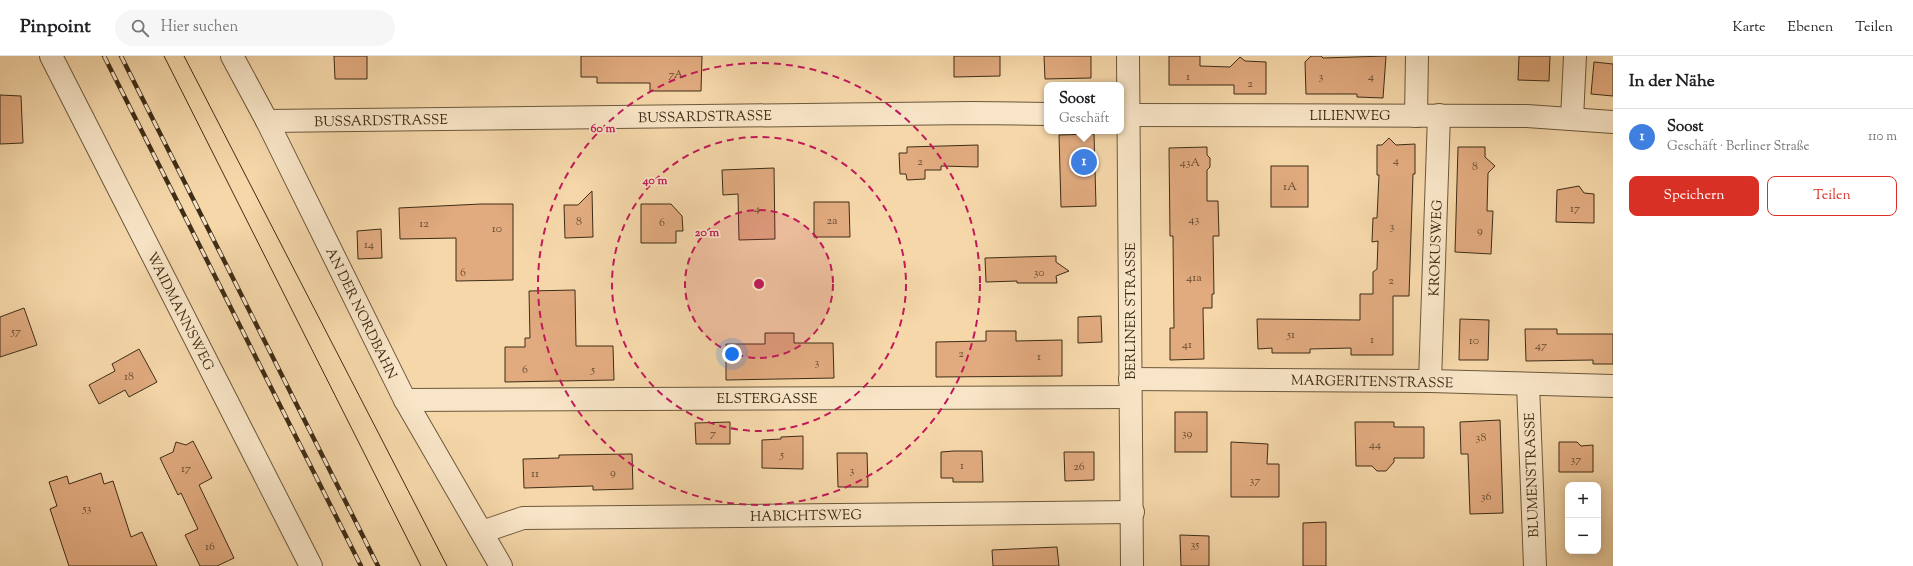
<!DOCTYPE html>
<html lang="de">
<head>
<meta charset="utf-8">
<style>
	:root { --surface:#fff; --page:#f6f6f6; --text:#202124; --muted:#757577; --line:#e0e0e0; --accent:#d93025 }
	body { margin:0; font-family:"Sorts Mill Goudy",serif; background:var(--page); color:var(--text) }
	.controls { position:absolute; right:12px; bottom:12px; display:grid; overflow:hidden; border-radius:8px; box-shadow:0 2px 10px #0003 }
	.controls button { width:36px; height:36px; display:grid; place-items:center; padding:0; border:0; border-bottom:1px solid var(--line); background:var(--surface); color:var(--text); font:20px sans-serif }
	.you { position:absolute; left:732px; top:298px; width:14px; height:14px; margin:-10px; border:3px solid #fff; border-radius:50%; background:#1a73e8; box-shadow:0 0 0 6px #1a73e833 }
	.badge { display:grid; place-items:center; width:26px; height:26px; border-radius:50%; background:var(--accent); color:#fff; font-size:13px; font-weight:700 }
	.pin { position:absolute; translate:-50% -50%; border:2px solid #fff; box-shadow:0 1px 4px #0006 }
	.popup { position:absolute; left:1044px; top:26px; width:80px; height:52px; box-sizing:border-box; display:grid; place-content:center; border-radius:8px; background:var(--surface); filter:drop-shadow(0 1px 3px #0005); font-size:13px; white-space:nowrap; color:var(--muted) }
	.popup b { font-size:15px; color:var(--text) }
	.popup::after { content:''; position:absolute; left:50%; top:100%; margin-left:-8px; border:8px solid transparent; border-top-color:var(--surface) }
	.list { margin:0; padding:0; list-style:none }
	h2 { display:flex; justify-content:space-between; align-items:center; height:52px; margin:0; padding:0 16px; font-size:17px }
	h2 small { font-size:13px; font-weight:400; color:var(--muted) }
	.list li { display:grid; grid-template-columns:26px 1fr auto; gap:12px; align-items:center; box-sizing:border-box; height:56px; padding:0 16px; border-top:1px solid var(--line) }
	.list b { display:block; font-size:15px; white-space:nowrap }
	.list p { margin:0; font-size:13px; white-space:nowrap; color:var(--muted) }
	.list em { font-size:13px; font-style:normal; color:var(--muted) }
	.actions { display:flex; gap:8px; padding:12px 16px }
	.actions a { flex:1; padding:9px 0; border:1px solid var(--accent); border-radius:8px; text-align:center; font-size:14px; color:var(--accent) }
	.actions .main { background:var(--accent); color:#fff }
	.icon { flex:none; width:22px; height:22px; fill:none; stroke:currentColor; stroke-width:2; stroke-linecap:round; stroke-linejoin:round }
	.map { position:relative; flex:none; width:1613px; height:510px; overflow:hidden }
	header { display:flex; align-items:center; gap:24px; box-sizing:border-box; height:56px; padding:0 20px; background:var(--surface); border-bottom:1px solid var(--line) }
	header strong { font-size:19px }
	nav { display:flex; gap:22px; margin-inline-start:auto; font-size:14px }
	.search { width:280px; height:36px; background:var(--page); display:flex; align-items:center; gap:10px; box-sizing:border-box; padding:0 14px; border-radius:22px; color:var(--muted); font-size:15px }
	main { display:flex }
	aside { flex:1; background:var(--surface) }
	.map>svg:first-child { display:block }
	.building { fill:#e1aa7f; stroke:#3e2d17 }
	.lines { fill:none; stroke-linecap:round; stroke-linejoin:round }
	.minor-casing { stroke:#6c583c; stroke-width:24 }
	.minor { stroke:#f8e5c7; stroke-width:22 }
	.tram { stroke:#3e2d17; stroke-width:1 }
	.rail-casing { stroke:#3e2d17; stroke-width:4.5 }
	.rail { stroke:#f8e5c7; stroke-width:3; stroke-dasharray:9; stroke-linecap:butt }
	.ring { fill:none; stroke:#c2185b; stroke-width:2; stroke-dasharray:7 5 }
	.labels { text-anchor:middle; stroke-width:3.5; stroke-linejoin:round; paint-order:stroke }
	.number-label { font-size:12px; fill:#674c31 }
	.street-label { font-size:14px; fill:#3e2d17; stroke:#f8e5c7 }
	.centre { fill:#c2185b; stroke:#f8e5c7; stroke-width:2 }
	.ring-label { font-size:12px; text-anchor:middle; font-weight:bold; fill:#c2185b; stroke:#f8e5c7; stroke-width:3.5; stroke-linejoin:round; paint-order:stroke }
</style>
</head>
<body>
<header>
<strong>Pinpoint</strong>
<div class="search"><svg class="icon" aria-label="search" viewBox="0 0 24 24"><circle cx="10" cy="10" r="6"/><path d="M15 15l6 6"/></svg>Hier suchen</div>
<nav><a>Karte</a><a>Ebenen</a><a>Teilen</a></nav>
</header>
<main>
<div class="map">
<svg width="1613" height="510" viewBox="0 0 1613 510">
	<rect width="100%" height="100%" fill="#f5d7a9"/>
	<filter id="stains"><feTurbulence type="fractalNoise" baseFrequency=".005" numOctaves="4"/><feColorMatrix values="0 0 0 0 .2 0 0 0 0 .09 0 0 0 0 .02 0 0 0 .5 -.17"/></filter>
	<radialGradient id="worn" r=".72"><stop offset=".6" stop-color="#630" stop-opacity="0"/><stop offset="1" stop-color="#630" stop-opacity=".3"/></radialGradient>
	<!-- building -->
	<g class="building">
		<path d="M334 0H367V23H335Z"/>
		<path d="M581 0H702L701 35H650V27H597V21H581Z"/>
		<path d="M954 0H1000V20L954 21Z"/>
		<path d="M1044 0H1091V22L1045 23Z"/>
		<path d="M1169 0H1200V10L1230 11 1240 1 1245 5 1266 6V38H1234V29H1169Z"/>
		<path d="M1311 0H1321L1323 2 1386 0 1383 42 1357 41V38H1306L1305 6Z"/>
		<path d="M1519 0H1550L1549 25 1518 24Z"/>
		<path d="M1594 6 1613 8V40L1591 38Z"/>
		<path d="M0 39 21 40 23 87 0 88Z"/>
		<path d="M1094 78 1096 150 1061 151 1059 79Z"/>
		<path d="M1389 82 1396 89 1415 88V118H1413L1409 240H1393V299H1351V292L1310 293V297H1272V292L1258 293 1257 263 1360 264V238H1373V216L1377 213 1378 185 1372 186 1373 162H1377L1379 119H1377V89H1382Z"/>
		<path d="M978 89V111L941 110V114H925V123L907 124 906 118H900L899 97H907V91Z"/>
		<path d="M1207 91V99L1210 102V111L1207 114V145H1218L1219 180H1213L1214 238H1212V252H1203L1204 303 1170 304V272H1174L1173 180H1170L1169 92Z"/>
		<path d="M1458 91H1485V101L1495 110 1488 117 1487 155H1493L1491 198 1455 196Z"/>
		<rect x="1271" y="110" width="37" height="41"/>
		<path d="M774 112 775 183 739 184 738 138 723 139 722 114Z"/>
		<path d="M1579 130 1584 137 1594 138V167L1556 166 1557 134Z"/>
		<path d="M592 135 593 181 565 182 564 149H578Z"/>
		<path d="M814 146H849L850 181H814Z"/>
		<path d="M481 148H513V224L456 225V182L400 183 399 152Z"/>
		<path d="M641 148H671L682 160 683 175H676V187H641Z"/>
		<path d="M381 173 382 202 358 203 357 175Z"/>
		<path d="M1056 200V206L1069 215 1056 220 1057 227H1017V225L986 226 985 202Z"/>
		<path d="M575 234 576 290H613L614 324 505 326V291H525V282H530L529 235Z"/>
		<path d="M24 252 37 289 0 301V261Z"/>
		<path d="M1101 260 1102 286 1078 287V261Z"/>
		<path d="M1460 263 1489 264 1488 304H1459Z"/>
		<path d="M1525 273H1557V278H1613V308H1593V304L1526 305Z"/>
		<path d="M986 275H1016V285L1062 284V320L936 321V286L986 285Z"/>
		<path d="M765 277H794V287H833L834 322 726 324V288H765Z"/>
		<path d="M139 293 157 326 129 341 125 334 99 348 89 329 115 315 112 308Z"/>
		<rect x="1175" y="356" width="32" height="40"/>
		<path d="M1500 364 1503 457 1470 458 1468 398H1461L1460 366Z"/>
		<path d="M730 366V388H696L695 367Z"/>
		<path d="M1355 366H1394V371H1424V402H1394V406L1386 415H1377L1372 410H1356Z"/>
		<path d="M803 380V413L762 412V384L781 383V381Z"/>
		<path d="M193 385 212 422 199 429 234 502 217 510H200L185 479 198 473 181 437 178 439 160 402 173 396 176 386 186 389Z"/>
		<path d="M1231 386 1268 388 1267 408H1279V441H1231Z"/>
		<path d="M1559 386H1577L1581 390 1593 389V416H1559Z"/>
		<path d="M954 395H982L983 426H953V422H941V396Z"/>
		<path d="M1064 396H1094V424L1065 425Z"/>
		<path d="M837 397H867L868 431H838Z"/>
		<path d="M632 398 633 433 593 434V430L524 432 523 403 559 402V399Z"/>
		<path d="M101 417 104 428 113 425 131 481 142 476 157 510H69L50 453 57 450 49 426 67 420 69 428Z"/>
		<path d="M1326 466V510H1303V467Z"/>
		<path d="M1180 479 1209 480V510H1181Z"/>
		<path d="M1057 491 1059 510H993L992 494Z"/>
	</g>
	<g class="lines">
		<!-- minor casing -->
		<g class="minor-casing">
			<g id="minor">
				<path d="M51 0 311 510"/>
				<path d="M232 0 267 65 405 344 501 510"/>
				<path d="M1128 0 1132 510"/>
				<path d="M1121 59 1527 60 1613 66"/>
				<path d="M1416 60 1417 0"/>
				<path d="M1572 63 1575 0"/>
				<path d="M267 65 972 57 1047 58"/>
				<path d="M1130 323 1430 325 1613 330"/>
				<path d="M1430 325 1439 59"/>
				<path d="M1528 328 1535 510"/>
				<path d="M405 344 1130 341"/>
				<path d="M482 476 523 462 1133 456"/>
			</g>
		</g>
		<!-- minor -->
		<use href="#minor" class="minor"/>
		<!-- tram -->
		<g class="tram">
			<path d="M164 0 421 510"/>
			<path d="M184 0 447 510"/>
		</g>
		<!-- rail casing -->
		<g class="rail-casing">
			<g id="rail">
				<path d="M104 0 361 510"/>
				<path d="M121 0 378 510"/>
			</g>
		</g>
		<!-- rail -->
		<use href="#rail" class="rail"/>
	</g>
	<!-- distance rings -->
	<circle cx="759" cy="228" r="74" fill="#c2185b" fill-opacity=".12"/>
	<g class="ring">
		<circle cx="759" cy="228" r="74"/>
		<circle cx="759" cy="228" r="147"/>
		<circle cx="759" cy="228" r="221"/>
	</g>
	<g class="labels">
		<!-- number labels -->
		<g class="number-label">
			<text x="676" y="22">7A</text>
			<text x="1188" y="24">1</text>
			<text x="1321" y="24">3</text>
			<text x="1371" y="24">4</text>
			<text x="1250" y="31">2</text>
			<text x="1396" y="108">4</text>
			<text x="920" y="109">2</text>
			<text x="1190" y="110">43A</text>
			<text x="1475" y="114">8</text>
			<text x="1290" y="134">1A</text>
			<text x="757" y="156">4</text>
			<text x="1575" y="156">17</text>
			<text x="1194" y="167">43</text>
			<text x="832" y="168">2a</text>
			<text x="579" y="169">8</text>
			<text x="662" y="170">6</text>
			<text x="424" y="171">12</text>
			<text x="1392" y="174">3</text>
			<text x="497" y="176">10</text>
			<text x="1480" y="178">9</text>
			<text x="369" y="192">14</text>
			<text x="463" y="220">6</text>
			<text x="1039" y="220">30</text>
			<text x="1194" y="225">41a</text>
			<text x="1391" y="228">2</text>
			<text x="16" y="279">57</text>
			<text x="1291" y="282">51</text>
			<text x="1372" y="287">1</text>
			<text x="1474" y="288">10</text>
			<text x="1187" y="292">41</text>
			<text x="1541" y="293">47</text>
			<text x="961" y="301">2</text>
			<text x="1039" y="304">1</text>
			<text x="817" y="310">3</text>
			<text x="525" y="317">6</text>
			<text x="593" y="317">5</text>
			<text x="129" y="324">18</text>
			<text x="713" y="381">7</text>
			<text x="1187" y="381">39</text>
			<text x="1481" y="385">38</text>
			<text x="1375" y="392">44</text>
			<text x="782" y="402">5</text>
			<text x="1576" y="407">37</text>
			<text x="962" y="413">1</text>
			<text x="1079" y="414">26</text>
			<text x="186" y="416">17</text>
			<text x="852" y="418">3</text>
			<text x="613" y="420">9</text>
			<text x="535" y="421">11</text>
			<text x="1255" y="428">37</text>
			<text x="1486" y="444">36</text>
			<text x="87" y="456">53</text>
			<text x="1195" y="492">35</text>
			<text x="210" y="494">16</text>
		</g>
		<!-- street labels -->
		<g class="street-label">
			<text x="1350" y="64">LILIENWEG</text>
			<text transform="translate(705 60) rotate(-1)" y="5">BUSSARDSTRASSE</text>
			<text transform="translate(381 64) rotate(-1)" y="5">BUSSARDSTRASSE</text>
			<text transform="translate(1435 192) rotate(-88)" y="5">KROKUSWEG</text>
			<text transform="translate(181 255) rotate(63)" y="5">WAIDMANNSWEG</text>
			<text transform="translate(1130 255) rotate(-90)" y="5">BERLINER STRASSE</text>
			<text transform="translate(362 257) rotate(64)" y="5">AN DER NORDBAHN</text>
			<text transform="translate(1372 325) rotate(1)" y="5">MARGERITENSTRASSE</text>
			<text x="767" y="347">ELSTERGASSE</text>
			<text transform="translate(1531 419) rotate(-92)" y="5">BLUMENSTRASSE</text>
			<text transform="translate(806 459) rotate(-1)" y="5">HABICHTSWEG</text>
		</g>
	</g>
	<circle cx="759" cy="228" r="6" class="centre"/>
	<g class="ring-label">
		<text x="603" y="76">60 m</text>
		<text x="655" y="128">40 m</text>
		<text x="707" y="180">20 m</text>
	</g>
	<rect width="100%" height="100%" filter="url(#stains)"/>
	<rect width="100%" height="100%" fill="url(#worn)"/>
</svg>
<div class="controls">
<button>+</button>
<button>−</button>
</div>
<div class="you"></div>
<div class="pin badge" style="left:1084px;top:106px;background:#3f7fe0">1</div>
<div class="popup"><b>Soost</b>Geschäft</div>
</div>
<aside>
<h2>In der Nähe<small></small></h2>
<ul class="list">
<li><span class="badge" style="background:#3f7fe0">1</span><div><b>Soost</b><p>Geschäft · Berliner Straße</p></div><em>110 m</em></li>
</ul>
<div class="actions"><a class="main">Speichern</a><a>Teilen</a></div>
</aside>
</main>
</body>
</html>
